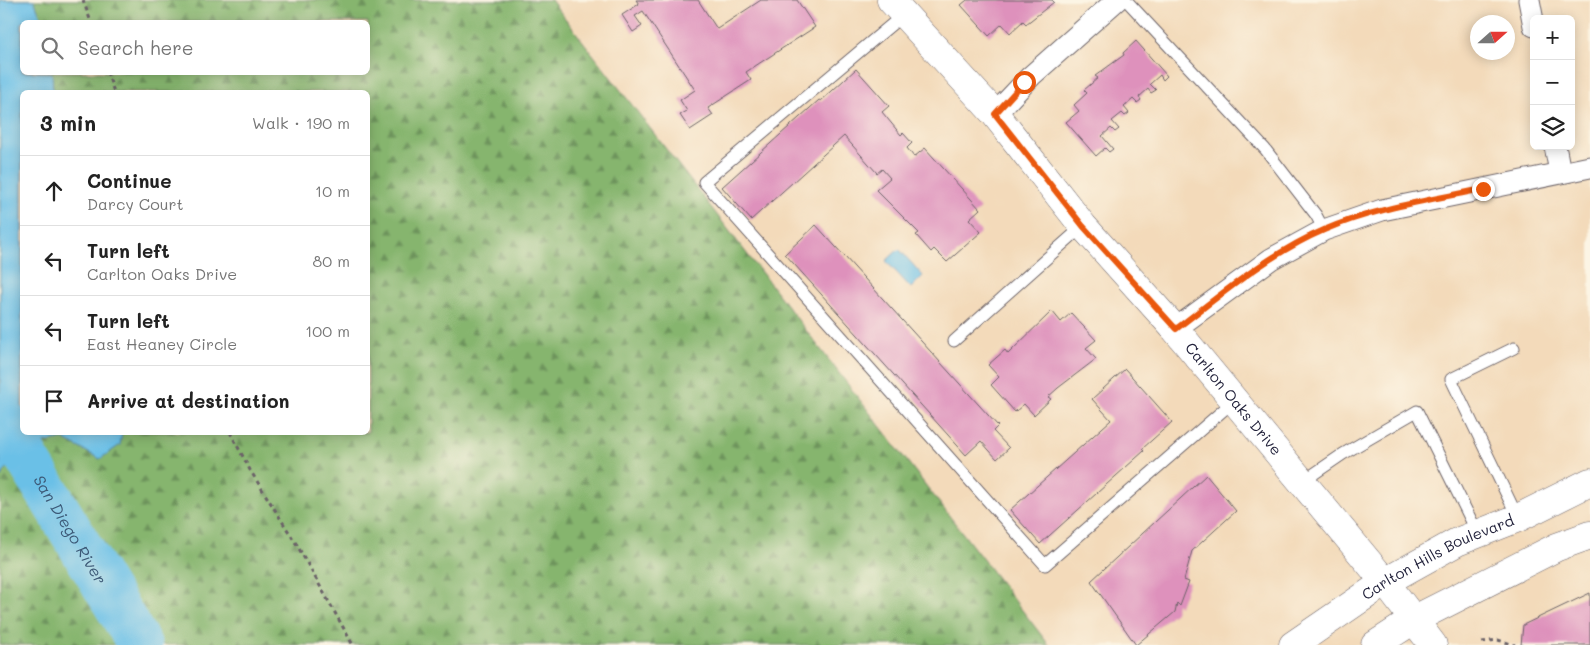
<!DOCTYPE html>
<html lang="en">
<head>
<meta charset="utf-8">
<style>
	:root { --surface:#fff; --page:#f2f2f2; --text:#222; --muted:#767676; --line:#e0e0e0 }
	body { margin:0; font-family:Mali,sans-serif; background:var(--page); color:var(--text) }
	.controls { position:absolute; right:15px; top:15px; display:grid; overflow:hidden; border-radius:8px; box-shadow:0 2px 12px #0003 }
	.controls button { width:45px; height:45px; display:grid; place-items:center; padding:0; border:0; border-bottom:1px solid var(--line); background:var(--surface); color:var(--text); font:25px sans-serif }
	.compass { position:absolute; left:1470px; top:15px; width:45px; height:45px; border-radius:50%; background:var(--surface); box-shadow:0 2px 12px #0003; rotate:69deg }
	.stop { position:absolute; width:15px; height:15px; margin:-11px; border:4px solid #ea580c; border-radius:50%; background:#fff }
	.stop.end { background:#ea580c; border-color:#fff; box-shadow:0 1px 5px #0008 }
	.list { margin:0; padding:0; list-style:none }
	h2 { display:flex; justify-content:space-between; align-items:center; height:65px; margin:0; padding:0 20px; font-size:21px }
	h2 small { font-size:16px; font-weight:400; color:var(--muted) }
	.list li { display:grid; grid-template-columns:32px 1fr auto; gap:15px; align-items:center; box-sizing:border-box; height:70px; padding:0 20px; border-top:1px solid var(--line) }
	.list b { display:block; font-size:19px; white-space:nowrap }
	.list p { margin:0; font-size:16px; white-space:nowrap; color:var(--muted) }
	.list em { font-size:16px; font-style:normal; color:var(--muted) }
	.icon { flex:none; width:28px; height:28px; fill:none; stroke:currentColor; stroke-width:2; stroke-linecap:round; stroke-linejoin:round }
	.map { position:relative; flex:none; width:1590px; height:645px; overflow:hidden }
	.search { position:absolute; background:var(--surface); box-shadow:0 2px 12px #0003; left:20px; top:20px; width:350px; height:55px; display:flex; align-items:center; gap:12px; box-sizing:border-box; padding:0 18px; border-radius:8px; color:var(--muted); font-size:19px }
	.panel { position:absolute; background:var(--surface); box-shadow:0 2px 12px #0003; left:20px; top:90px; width:350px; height:345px; border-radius:8px }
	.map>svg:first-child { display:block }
	.forest { fill:url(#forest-firs); stroke:#546c54; fill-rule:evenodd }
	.water { fill:#6bc0e7; stroke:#467191 }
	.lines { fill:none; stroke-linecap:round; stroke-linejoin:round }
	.river { stroke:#6bc0e7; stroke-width:44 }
	.building { fill:#de91bc }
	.lane-casing { stroke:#6b6267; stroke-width:13 }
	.street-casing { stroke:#6b6267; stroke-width:23 }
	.secondary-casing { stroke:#6b6267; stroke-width:29 }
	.path { stroke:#6b6267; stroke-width:3; stroke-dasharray:4 4; stroke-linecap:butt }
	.lane { stroke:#fff; stroke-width:11 }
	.street { stroke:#fff; stroke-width:21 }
	.secondary { stroke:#fff; stroke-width:28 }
	.route { stroke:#ea580c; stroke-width:6 }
	.labels { text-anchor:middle; stroke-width:5; stroke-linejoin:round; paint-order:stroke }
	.street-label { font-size:15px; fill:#22223b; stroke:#fcf5e5 }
	.water-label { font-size:16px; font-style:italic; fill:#3c5977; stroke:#fcf5e5 }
</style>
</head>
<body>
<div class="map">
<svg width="1590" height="645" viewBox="0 0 1590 645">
	<defs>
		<pattern id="forest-firs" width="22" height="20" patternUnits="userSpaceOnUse" patternTransform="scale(1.25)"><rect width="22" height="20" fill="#86b56e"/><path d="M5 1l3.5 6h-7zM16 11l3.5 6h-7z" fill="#6d935c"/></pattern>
	</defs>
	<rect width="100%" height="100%" fill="#fcf5e5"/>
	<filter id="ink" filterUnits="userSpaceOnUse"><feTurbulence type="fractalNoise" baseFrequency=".02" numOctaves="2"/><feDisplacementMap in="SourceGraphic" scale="10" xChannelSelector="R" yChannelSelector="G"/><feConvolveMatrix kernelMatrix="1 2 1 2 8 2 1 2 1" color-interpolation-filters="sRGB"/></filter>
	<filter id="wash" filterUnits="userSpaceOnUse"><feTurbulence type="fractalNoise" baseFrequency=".0096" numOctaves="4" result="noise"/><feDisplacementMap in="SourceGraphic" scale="20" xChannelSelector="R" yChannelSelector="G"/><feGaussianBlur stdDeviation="1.12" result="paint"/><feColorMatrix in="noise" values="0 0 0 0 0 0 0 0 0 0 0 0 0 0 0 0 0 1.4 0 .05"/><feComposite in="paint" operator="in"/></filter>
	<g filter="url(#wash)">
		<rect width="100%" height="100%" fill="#f3daba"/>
		<!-- forest -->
		<path class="forest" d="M0 0H551L1049 645H0ZM22 22H368V72H22ZM22 92H368V432H22Z"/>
		<!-- water -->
		<g class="water">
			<path d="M0 0H34L43 22H22V72L52 73 53 92H22V432L122 433 120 445 100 459 63 439 21 448 0 478Z"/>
			<path d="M899 249 923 276 911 288 886 261Z"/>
		</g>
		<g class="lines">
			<!-- river -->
			<path class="river" id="s1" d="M0 414 140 645"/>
		</g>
		<g id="blocks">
			<!-- building -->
			<g class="building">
				<path d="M636 0H698L717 29 761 0H797L815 27 746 72 751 80 708 108 713 115 690 130 680 115 687 111 680 100 695 90 643 11 635 16 642 26 633 32 622 15 639 4Z"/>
				<path d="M967 0H1052L1054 2 1026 24 1023 21 1010 33 1002 24 989 36 961 5Z"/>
				<path d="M1136 41 1167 76 1163 80 1160 75 1150 84 1156 90 1151 93 1148 89 1139 97 1141 100 1137 103 1133 99 1124 107 1129 113 1125 116 1122 113 1112 121 1119 129 1115 132 1111 128 1102 136 1113 149 1109 152 1105 148 1096 156 1066 122 1079 111 1074 105 1087 93 1084 90 1098 78 1095 76 1124 55 1123 53Z"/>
				<path d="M856 69 889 106 882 112 901 135 903 133 912 143 907 148 914 157 925 148 980 209 969 219 981 232 947 262 934 249 931 252 916 235 919 233 876 190 890 178 882 169 877 173 844 136 751 220 722 187 819 100 821 101Z"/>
				<path d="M816 225 998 426 993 431 1009 448 997 459 981 441 966 455 785 254Z"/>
				<path d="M1052 311 1061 322 1071 313 1096 340 1086 348 1096 359 1058 388 1048 397 1051 399 1034 415 1024 404 1015 412 991 385 999 377 988 365 1005 350 1008 354Z"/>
				<path d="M1125 369 1172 422 1142 449 1144 451 1040 544 1010 510 1111 420 1092 399Z"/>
				<path d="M1206 475 1236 511 1192 551 1184 580 1189 582 1180 606 1177 603 1175 612 1136 645 1091 581Z"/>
				<path d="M1590 593V645H1521L1523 625Z"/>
			</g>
		</g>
	</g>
	<g filter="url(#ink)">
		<use href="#blocks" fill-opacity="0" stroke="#6b6267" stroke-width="1"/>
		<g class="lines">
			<!-- lane casing -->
			<g class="lane-casing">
				<g id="lane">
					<path d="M1126 0 1265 149 1316 215 1324 230"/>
					<path d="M903 15 704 182 1045 565 1235 400"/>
					<path d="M954 341 1083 226"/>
					<path d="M1514 348 1451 379 1518 518"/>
					<path d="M1302 482 1343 454 1417 411 1478 534"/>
				</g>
			</g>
			<!-- street casing -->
			<g class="street-casing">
				<g id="street">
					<path d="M1529 0 1534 26"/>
					<path d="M995 114 1031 76 1117 0"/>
					<path d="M1555 146 1560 172"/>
					<path d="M1175 329 1271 259 1324 230 1382 210 1590 167"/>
				</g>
			</g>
			<!-- secondary casing -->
			<g class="secondary-casing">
				<g id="secondary">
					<path id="s2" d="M891 0 995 114 1083 226 1175 329 1385 582 1433 645"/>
					<path id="s3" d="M1293 645 1385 582 1457 542 1518 518 1590 482"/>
					<path d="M1375 645 1415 619 1557 547 1590 535"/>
				</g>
			</g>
			<!-- path -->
			<g class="path">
				<path d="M83 0 91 22"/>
				<path d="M107 72 114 92"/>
				<path d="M230 432 250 470 297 545 353 645"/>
				<path d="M1482 642 1498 640 1515 645"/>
			</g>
			<!-- lane -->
			<use href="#lane" class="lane"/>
			<!-- street -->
			<use href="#street" class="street"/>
			<!-- secondary -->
			<use href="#secondary" class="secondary"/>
		</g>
	</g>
	<g class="lines" filter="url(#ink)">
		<!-- route -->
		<path class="route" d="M1024 82 995 114 1083 226 1176 329C1222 294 1270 253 1324 230 1374 208 1430 200 1483 189"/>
	</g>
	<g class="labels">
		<!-- street labels -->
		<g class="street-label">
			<text dy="5" stroke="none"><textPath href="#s2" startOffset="526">Carlton Oaks Drive</textPath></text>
			<text dy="5" stroke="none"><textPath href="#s3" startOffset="170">Carlton Hills Boulevard</textPath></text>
		</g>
		<!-- water labels -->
		<g class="water-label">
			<text dy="6" stroke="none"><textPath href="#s1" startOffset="135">San Diego River</textPath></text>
		</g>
	</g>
</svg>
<div class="controls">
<button>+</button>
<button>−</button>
<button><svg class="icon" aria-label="layers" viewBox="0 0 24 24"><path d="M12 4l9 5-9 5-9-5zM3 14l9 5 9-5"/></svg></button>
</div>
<svg class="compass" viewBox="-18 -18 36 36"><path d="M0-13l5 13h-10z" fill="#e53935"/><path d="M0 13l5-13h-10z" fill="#767676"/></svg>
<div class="stop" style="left:1024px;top:82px"></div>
<div class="stop end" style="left:1483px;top:189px"></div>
<div class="search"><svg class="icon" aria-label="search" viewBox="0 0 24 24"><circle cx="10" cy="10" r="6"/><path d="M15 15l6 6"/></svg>Search here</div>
<section class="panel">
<h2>3 min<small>Walk · 190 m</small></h2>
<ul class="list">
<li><svg class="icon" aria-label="ahead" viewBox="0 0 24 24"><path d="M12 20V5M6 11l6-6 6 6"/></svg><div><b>Continue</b><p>Darcy Court</p></div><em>10 m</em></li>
<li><svg class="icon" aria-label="left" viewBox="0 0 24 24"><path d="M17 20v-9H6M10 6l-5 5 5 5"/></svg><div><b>Turn left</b><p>Carlton Oaks Drive</p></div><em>80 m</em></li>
<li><svg class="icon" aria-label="left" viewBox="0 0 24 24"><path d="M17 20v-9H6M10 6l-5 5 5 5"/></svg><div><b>Turn left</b><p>East Heaney Circle</p></div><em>100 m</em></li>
<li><svg class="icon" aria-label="arrive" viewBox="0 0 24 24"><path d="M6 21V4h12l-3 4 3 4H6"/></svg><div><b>Arrive at destination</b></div></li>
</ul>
</section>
</div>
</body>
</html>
